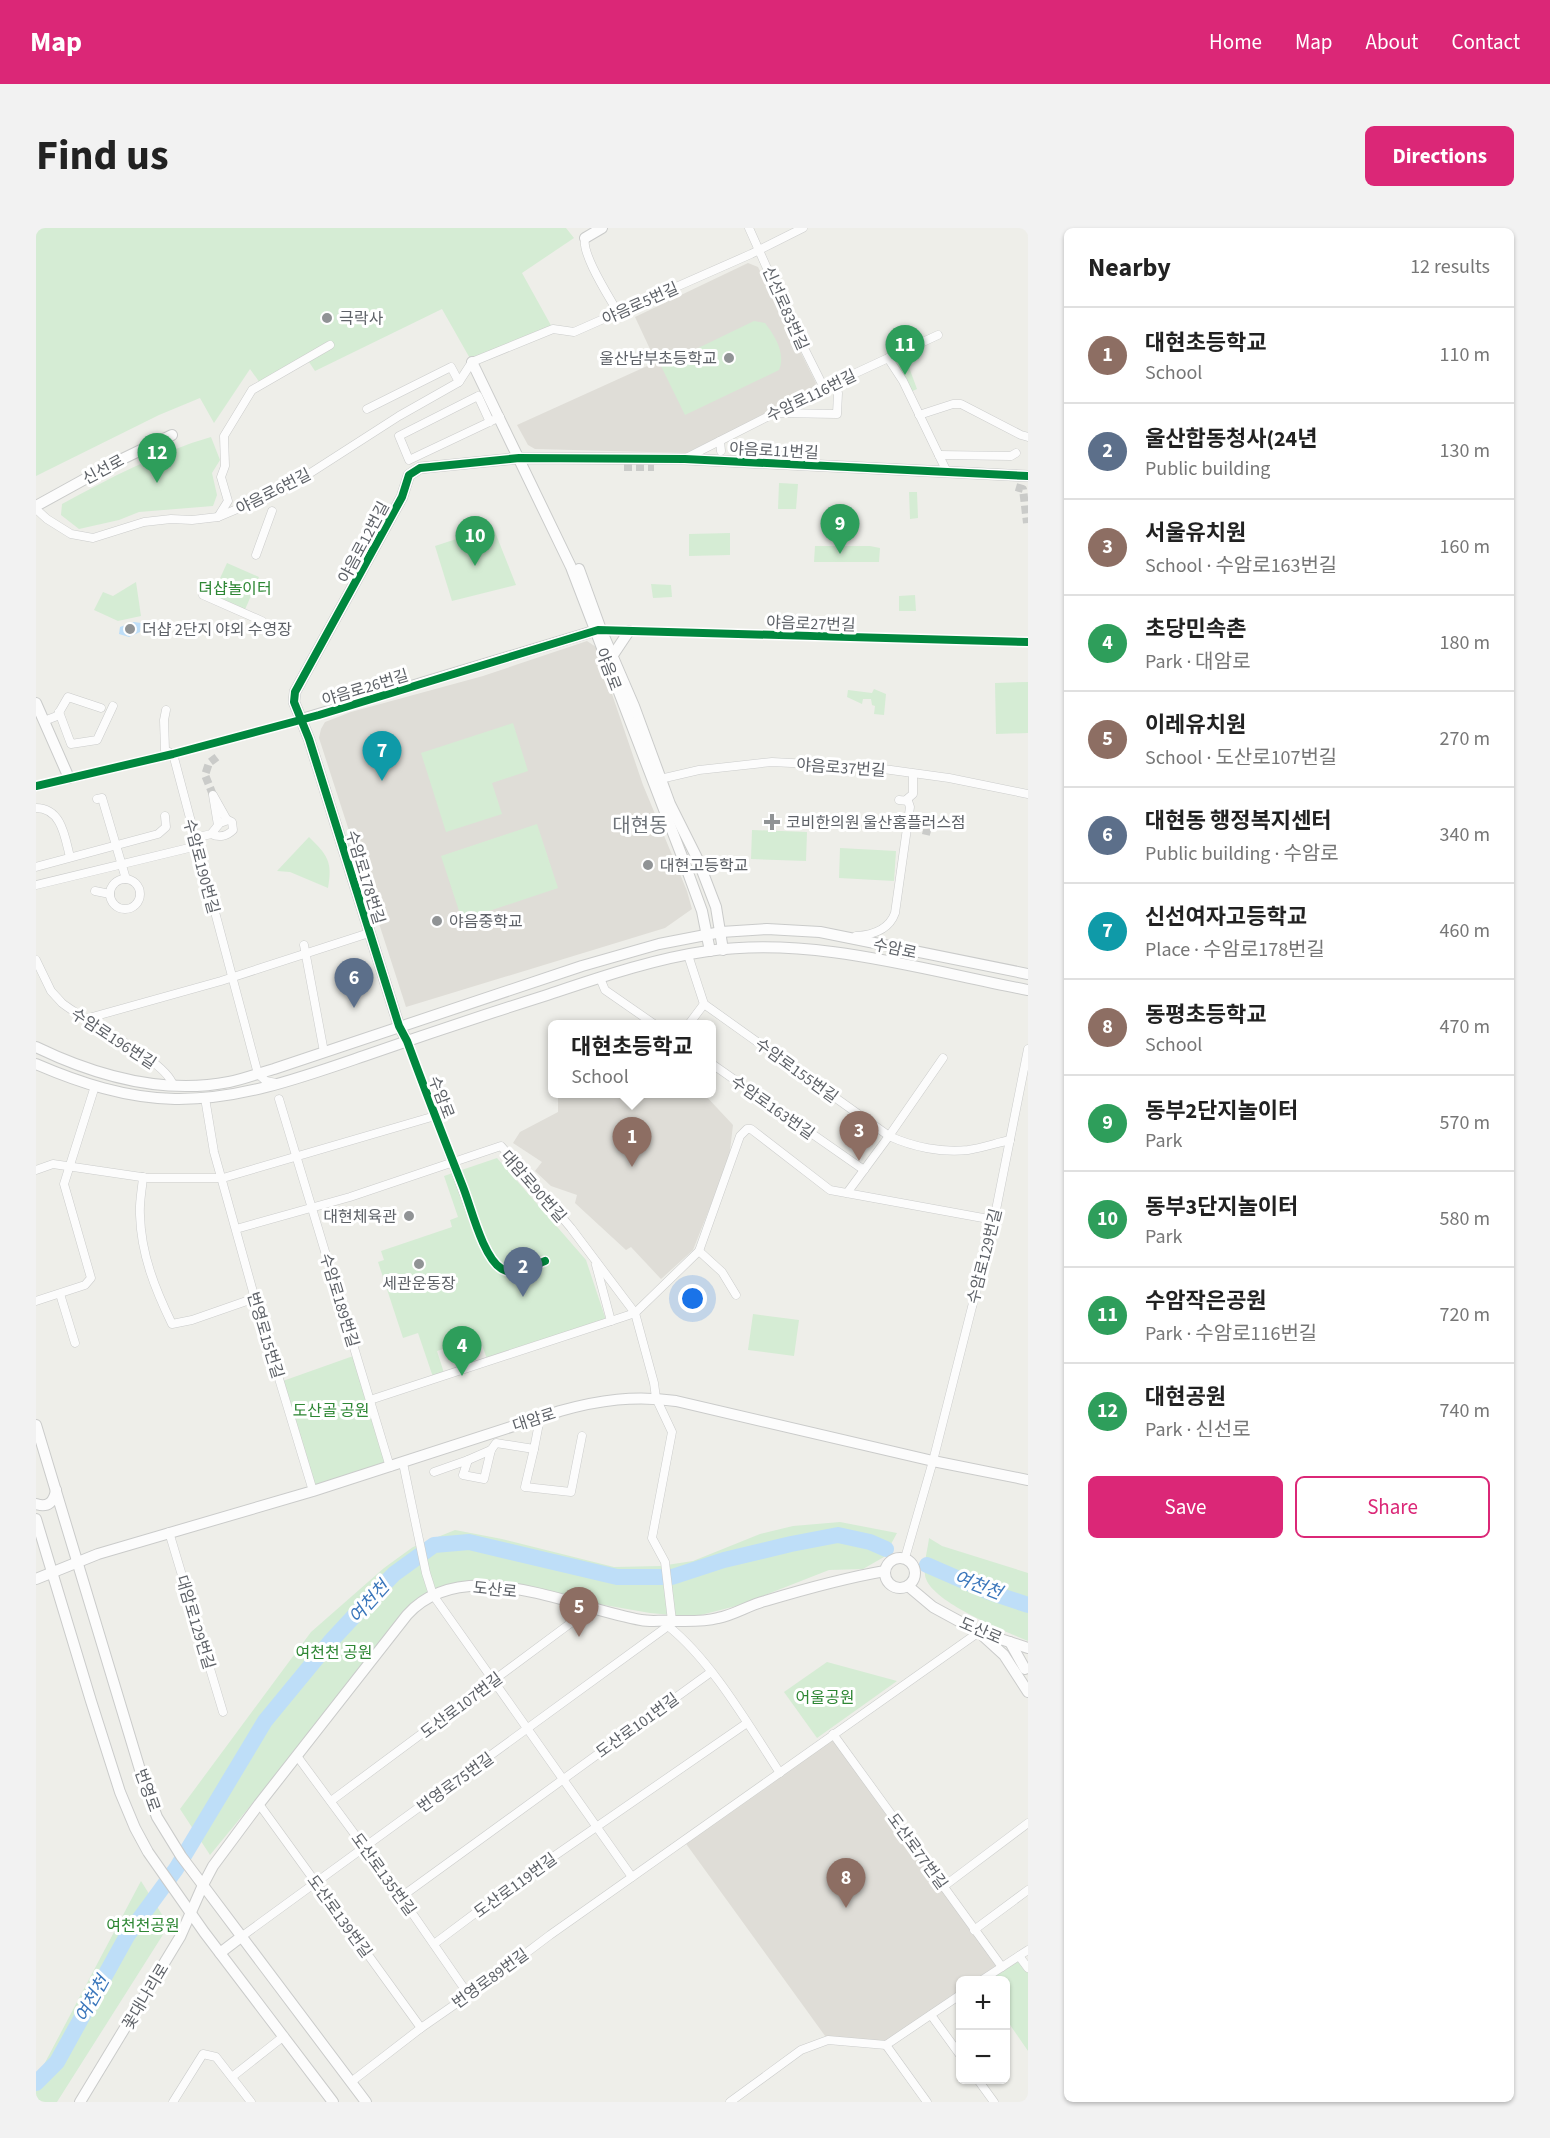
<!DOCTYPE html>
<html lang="en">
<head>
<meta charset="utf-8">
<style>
	:root { --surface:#fff; --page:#f2f2f2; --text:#222; --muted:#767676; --line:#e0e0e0; --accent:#db2777 }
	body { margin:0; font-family:"Source Sans 3","Noto Sans KR",sans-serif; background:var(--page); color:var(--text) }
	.controls { position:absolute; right:18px; bottom:18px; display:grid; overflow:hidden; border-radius:9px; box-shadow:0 2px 4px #0004 }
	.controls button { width:54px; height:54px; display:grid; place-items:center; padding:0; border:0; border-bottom:2px solid var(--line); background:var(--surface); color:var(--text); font:30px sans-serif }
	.you { position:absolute; left:657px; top:1071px; width:21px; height:21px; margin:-15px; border:4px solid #fff; border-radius:50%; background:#1a73e8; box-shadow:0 0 0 9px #1a73e833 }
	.badge { display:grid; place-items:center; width:39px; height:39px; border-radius:50%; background:var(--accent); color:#fff; font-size:20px; font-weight:700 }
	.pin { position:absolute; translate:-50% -50px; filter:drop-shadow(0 2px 3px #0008) }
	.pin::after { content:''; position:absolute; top:32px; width:21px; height:18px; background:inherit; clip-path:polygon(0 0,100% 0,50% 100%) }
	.popup { position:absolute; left:512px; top:792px; width:168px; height:78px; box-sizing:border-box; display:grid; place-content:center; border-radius:9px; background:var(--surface); filter:drop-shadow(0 2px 4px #0005); font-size:20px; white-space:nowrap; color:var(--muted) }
	.popup b { font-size:22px; color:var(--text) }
	.popup::after { content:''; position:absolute; left:50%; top:100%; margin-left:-12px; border:12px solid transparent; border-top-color:var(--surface) }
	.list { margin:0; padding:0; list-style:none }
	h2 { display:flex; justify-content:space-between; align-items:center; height:78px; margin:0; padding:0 24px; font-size:26px }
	h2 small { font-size:20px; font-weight:400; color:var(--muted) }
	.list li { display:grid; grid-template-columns:39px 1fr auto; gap:18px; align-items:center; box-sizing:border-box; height:96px; padding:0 24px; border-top:2px solid var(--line) }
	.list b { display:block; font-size:22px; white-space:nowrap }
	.list p { margin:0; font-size:20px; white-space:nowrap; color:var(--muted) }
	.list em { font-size:20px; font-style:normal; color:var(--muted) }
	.actions { display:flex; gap:12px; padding:18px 24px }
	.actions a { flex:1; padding:14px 0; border:2px solid var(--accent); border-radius:9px; text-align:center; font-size:21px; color:var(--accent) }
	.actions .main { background:var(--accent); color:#fff }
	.map { position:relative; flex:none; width:992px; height:1874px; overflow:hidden; border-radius:9px }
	header { display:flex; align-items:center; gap:36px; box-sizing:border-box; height:84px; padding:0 30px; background:var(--accent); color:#fff }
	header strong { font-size:28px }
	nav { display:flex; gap:33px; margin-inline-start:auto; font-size:21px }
	.intro { display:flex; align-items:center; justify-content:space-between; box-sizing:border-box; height:144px; padding:0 36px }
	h1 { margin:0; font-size:42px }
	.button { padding:15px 27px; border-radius:9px; background:var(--accent); color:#fff; font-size:21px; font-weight:700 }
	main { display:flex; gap:36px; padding:0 36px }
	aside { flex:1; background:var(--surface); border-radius:9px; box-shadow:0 2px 4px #0004 }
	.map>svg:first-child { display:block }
	.education { fill:#dfddd7 }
	.green { fill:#d5ecd4 }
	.water { fill:#bedef8 }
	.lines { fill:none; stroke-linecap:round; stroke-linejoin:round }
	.river { stroke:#bedef8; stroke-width:16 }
	.street-tunnel { stroke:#cacbc9; stroke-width:8; stroke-dasharray:8 4; stroke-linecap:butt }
	.street-casing { stroke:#cbcccb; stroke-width:9 }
	.secondary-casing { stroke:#cacbca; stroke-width:12 }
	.street { stroke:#fcfcfc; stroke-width:8 }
	.secondary { stroke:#fcfcfc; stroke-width:10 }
	.cycleway-casing { stroke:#fff; stroke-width:11 }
	.cycleway { stroke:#00873e; stroke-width:8 }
	.poi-dot { fill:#909395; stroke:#fff; stroke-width:2 }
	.labels { text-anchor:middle; stroke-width:6; stroke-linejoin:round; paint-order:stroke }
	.street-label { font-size:16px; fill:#5e6268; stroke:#fff }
	.poi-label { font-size:16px; fill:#5e6268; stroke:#fff; text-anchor:start }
	.park-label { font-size:16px; fill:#2e8734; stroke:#fff }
	.water-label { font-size:18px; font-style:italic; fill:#3a76bb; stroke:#fff }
	.quarter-label { font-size:20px; fill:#6f747a; stroke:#fff }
</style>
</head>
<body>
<header>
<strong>Map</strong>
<nav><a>Home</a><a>Map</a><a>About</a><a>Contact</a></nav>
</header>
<div class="intro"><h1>Find us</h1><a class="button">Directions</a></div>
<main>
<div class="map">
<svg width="992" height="1874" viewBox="0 0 992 1874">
	<rect width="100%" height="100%" fill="#eeeee9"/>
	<!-- education -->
	<g class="education">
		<path d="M712 35 722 39 780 155 777 163 650 225 499 221 492 217 481 197 620 134 599 89Z"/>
		<path d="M551 413 560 419 607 557 651 663 656 681 629 700 370 779 283 510 285 501 289 494 315 484 447 448Z"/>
		<path d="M522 866H668L697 897 693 931 657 1022 625 1051 595 1019 590 1022 539 975 541 967 515 958 499 943 506 934 477 915 484 904 522 884Z"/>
		<path d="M797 1506 966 1739 946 1752H924V1767L850 1817 792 1812 648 1613Z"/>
	</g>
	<!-- green -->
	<g class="green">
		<path d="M0 0H530L538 10 486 45 517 101 436 134 406 81 279 143 271 131 224 155 214 141 178 195 164 170 123 187 0 248Z"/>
		<path d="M718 93 729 95C739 108 750 126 743 142L649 187 625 138Z"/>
		<path d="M870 122 874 142 881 161 872 165 852 130Z"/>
		<path d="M175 209 184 232 176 245 181 267 177 278 103 284 83 292 43 301 25 287 26 276C74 250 123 224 175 209Z"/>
		<path d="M743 255 762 256 760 281H742Z"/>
		<path d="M873 264H881L882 290 874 291Z"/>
		<path d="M457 299 480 357 416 373 399 318Z"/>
		<path d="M694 305V327L653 328V306Z"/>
		<path d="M779 318H834L844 320 843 334H778Z"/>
		<path d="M191 335 223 349 208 384 175 370Z"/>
		<path d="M100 354 105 388 82 393 58 382 67 364 77 368Z"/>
		<path d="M615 356 635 357 636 369 617 370Z"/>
		<path d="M879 367 880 383H863V368Z"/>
		<path d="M992 454V505L960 506 959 455Z"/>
		<path d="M838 461 850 466 848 487 838 486 839 478 836 477 835 471H827L826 476 811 469 812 462 836 465Z"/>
		<path d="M477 495 492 543 456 555 466 586 410 604 385 525Z"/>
		<path d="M501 596 522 660 426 692 405 628Z"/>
		<path d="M716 602 771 604 770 633 715 631Z"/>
		<path d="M273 609C291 627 297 633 292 660L254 644 241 643Z"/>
		<path d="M804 620 860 623 858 653 803 650Z"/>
		<path d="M461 930 550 1032 570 1092 451 1131 446 1117 442 1118 439 1111 401 1123 408 1145 397 1149 382 1105 367 1110 342 1034 348 1032 345 1023 416 999 414 992 422 989 408 948Z"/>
		<path d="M717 1086 763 1092 758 1128 712 1122Z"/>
		<path d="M320 1127 354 1239 277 1263 244 1154Z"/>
		<path d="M804 1294 861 1305 848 1329 827 1341 793 1342 704 1377 657 1389 614 1385 430 1353 402 1360 385 1370 174 1627 144 1581 275 1404 348 1340 377 1319 419 1302 466 1311 578 1339 624 1338 657 1333 724 1306 757 1298Z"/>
		<path d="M893 1310 906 1318 992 1345V1413C969 1403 892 1373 889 1347 887 1336 892 1321 893 1310Z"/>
		<path d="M791 1434 861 1453 781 1510 748 1464Z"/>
		<path d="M105 1653 130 1693 128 1705 21 1874H0V1848L3 1846Z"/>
		<path d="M983 1728 992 1740V1823L970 1791 969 1752H946Z"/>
	</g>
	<!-- water -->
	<path class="water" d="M98 394 105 395 104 404 93 409 83 406 84 399Z"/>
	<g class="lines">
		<!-- river -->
		<g class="river">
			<path d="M891 1337 953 1364 992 1377"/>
			<path d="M0 1855 21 1834 91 1708 140 1641 229 1493 294 1414 333 1372 358 1346 398 1317 433 1314 581 1349H636L688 1332 755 1316 802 1307 834 1314 850 1321"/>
		</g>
		<!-- street-tunnel -->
		<g class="street-tunnel">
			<path d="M588 239H618"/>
			<path d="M980 259 987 261 991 295"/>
			<path d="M177 567 169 547 173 535 181 529"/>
			<path d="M887 602 895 604"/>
		</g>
		<!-- street casing -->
		<g class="street-casing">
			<g id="street">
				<path d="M713 0 755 94 788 160"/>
				<path d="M549 10C545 26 574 70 582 85"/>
				<path d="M852 130 867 153 911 244"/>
				<path d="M331 181 415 139 423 154"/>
				<path d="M741 185 801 186 802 165 796 156"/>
				<path d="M883 187 917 176H925L985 207 992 209"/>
				<path d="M454 194 442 168 363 208 373 232 464 189"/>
				<path d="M684 213 685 223"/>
				<path d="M903 227 975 228 980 225"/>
				<path d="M650 230 796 156 902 107"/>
				<path d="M0 281 11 291 35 306 57 310 108 294 135 291 156 292 182 289 251 260 363 188 423 154 436 134 517 101 538 104 715 26 767 0"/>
				<path d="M182 289 192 273 185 249 189 238 188 208 216 162 294 117"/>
				<path d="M220 327 236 283"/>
				<path d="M167 367 226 393"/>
				<path d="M562 402 992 414"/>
				<path d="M130 482 128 492 129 522 137 526"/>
				<path d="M23 484 35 516 61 512 77 478"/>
				<path d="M8 493 21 488 32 469 65 480"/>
				<path d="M137 526 222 846 230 853 240 855"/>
				<path d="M620 552 663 542 736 534 833 539 913 550 992 566"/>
				<path d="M0 558 137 526 266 491"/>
				<path d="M61 571 66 570 90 651"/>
				<path d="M870 572 877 566V546"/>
				<path d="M0 580C26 580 29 610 34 629"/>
				<path d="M182 597 177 567 191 592"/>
				<path d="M159 610 175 606C183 610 191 608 197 602L196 594 192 592 184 595 175 606"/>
				<path d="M0 639 122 606 130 599 129 588"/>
				<circle cx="89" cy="666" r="15"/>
				<path d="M0 657 161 618"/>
				<path d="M59 663 74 666"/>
				<path d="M820 708C837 707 853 702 859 685L874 579 872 573 863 572"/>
				<path d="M268 717 288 824"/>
				<path d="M652 727 668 776 853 908C877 919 906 925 932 922 946 920 960 915 974 912"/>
				<path d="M0 732 15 763 26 775C49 794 130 832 137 857"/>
				<path d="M564 750 569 762 618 796"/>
				<path d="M49 791 185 753 333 705"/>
				<path d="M653 796 668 776"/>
				<path d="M371 813 440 999C448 1015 459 1049 483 1044 491 1042 501 1036 509 1033"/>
				<path d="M676 836 828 942"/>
				<path d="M169 870 178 924 221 1078 277 1263"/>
				<path d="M243 871 354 1239"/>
				<path d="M0 942 17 936 112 950H187L399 888"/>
				<path d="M107 949C106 962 103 975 104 987 105 1026 119 1061 136 1096L156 1092 219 1070"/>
				<path d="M811 965 853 908 907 830"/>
				<path d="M200 1001 314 969 465 918 535 1000 599 1085 618 1155 620 1170 636 1204 616 1310 629 1334 636 1393 632 1398C676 1433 713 1498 744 1545"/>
				<path d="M663 1023 686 1044 700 1067"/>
				<path d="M560 1037 575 1093 599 1085 663 1023 704 908 711 901H715L794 962 958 992"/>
				<path d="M24 1066 39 1115"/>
				<path d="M0 1073 49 1057 55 1050 28 956 59 858"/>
				<path d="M334 1172 575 1093"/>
				<path d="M498 1221 489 1259 535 1264 546 1208"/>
				<path d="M432 1232 455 1222"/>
				<path d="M367 1235 390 1345 397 1367 596 1649"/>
				<path d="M398 1244 432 1232 427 1247 448 1251 455 1222 460 1215 498 1221 504 1190"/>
				<path d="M133 1304 187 1484"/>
				<path d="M869 1330 897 1233 958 992 992 821"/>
				<path d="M797 1506 966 1739"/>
				<path d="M261 1528 365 1669 432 1766"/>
				<path d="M295 1573 555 1380"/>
				<path d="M223 1576 385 1800"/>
				<path d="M907 1659 992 1595"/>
				<path d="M365 1669 675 1444"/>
				<path d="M938 1702 992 1662"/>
				<path d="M205 1709 632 1398"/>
				<path d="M398 1716 485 1651 711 1495"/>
				<path d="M983 1728 992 1740"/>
				<path d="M946 1752 992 1722"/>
				<path d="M895 1787 924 1827"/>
				<path d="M850 1817 924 1767"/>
				<path d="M850 1817 891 1874"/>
				<path d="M196 1849 248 1808"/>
				<path d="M942 1852 958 1874"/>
				<path d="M315 1854 385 1800 457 1750 514 1707 943 1404"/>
				<path d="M137 1874 167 1826 180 1829 215 1874"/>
				<path d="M694 1874 765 1822 792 1812 850 1817"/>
			</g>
		</g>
		<!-- secondary casing -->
		<g class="secondary-casing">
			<g id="secondary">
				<path d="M549 10 566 0"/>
				<path d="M436 134 535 339 647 631 666 683 674 723"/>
				<path d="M0 278 78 235 136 207"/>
				<path d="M543 341 564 399 598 478 634 576 662 632 680 679 687 722"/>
				<path d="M577 427 593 403"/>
				<path d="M0 475 33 550"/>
				<path d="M266 491 558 403"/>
				<path d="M371 813 363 798 273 511 258 474 259 464 366 269 373 247 384 240 483 230 649 231 992 248"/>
				<path d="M0 819C60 848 126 867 193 854 208 851 223 845 238 841L546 738 623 716 685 704 731 701 784 704 992 746"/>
				<path d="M0 836C44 855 90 870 139 871 204 872 267 849 328 828 388 807 448 787 508 768 562 750 616 731 672 723 779 708 887 742 992 762"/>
				<path d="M0 1197 108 1555 121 1589 145 1628 330 1874"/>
				<path d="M0 1276C12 1280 18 1274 20 1262"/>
				<path d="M0 1291 55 1473 84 1564 99 1600 112 1624 168 1704 297 1874"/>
				<circle cx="864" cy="1345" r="15"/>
				<path d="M0 1351 62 1326 277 1263 524 1183C563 1172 599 1167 640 1173L897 1233 992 1252"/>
				<path d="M872 1358 897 1379 943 1404 992 1420"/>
				<path d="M945 1406 968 1427 992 1464"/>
				<path d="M974 1414 989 1441"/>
				<path d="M184 1725 205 1709"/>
				<path d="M44 1874 144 1709 167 1657 177 1638 223 1576 371 1387C428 1324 535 1380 605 1392 615 1394 626 1392 637 1393 652 1393 667 1394 682 1390 698 1387 713 1377 729 1373 769 1361 808 1350 849 1343"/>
			</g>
		</g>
		<!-- street -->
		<use href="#street" class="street"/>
		<!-- secondary -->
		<use href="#secondary" class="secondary"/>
		<!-- cycleway casing -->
		<g class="cycleway-casing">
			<g id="cycleway">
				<path d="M0 558 137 526 283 487 562 402 992 414"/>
				<path d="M509 1033C496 1038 480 1049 466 1041 447 1030 435 979 427 959 408 911 389 862 371 813L363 798 273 511 258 474 259 464 366 269 373 247 384 240 483 230 649 231 992 248"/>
			</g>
		</g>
		<!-- cycleway -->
		<use href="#cycleway" class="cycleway"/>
	</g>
	<!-- markers -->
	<g class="poi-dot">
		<circle cx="291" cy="90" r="6"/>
		<circle cx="693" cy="130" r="6"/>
		<circle cx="94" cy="401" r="6"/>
		<path d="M733 585h6v6h6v6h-6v6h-6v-6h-6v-6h6z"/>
		<circle cx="612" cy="637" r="6"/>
		<circle cx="401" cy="693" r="6"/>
		<circle cx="373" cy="988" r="6"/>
		<circle cx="383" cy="1036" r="6"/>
	</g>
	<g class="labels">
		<!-- street labels -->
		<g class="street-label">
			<text transform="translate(604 75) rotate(-24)" y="6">야음로5번길</text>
			<text transform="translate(750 80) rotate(66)" y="6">신선로83번길</text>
			<text transform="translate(775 167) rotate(-26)" y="6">수암로116번길</text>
			<text transform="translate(738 222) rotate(3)" y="6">야음로11번길</text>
			<text transform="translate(67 241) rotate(-28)" y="6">신선로</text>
			<text transform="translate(237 263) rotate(-27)" y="6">야음로6번길</text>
			<text transform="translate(327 314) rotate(-62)" y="6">야음로12번길</text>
			<text transform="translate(775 395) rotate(2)" y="6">야음로27번길</text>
			<text transform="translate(573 441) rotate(69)" y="6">야음로</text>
			<text transform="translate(329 459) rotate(-17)" y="6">야음로26번길</text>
			<text transform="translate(805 539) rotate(4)" y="6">야음로37번길</text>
			<text transform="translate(166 638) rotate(75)" y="6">수암로190번길</text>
			<text transform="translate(330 649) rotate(73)" y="6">수암로178번길</text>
			<text transform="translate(859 720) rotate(12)" y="6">수암로</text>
			<text transform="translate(78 810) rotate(33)" y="6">수암로196번길</text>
			<text transform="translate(761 842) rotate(36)" y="6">수암로155번길</text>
			<text transform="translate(406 869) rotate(69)" y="6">수암로</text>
			<text transform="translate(737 879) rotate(35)" y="6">수암로163번길</text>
			<text transform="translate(498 958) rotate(49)" y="6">대암로90번길</text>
			<text transform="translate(948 1028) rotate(-76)" y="6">수암로129번길</text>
			<text transform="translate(304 1072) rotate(73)" y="6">수암로189번길</text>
			<text transform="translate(230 1107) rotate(73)" y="6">번영로15번길</text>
			<text transform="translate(498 1191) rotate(-18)" y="6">대암로</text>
			<text transform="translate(459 1361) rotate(6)" y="6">도산로</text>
			<text transform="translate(160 1394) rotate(73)" y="6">대암로129번길</text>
			<text transform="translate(945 1402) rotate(23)" y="6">도산로</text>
			<text transform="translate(425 1477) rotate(-37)" y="6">도산로107번길</text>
			<text transform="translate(601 1497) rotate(-36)" y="6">도산로101번길</text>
			<text transform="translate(419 1554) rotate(-36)" y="6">번영로75번길</text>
			<text transform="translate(112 1562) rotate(70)" y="6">번영로</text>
			<text transform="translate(882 1623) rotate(54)" y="6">도산로77번길</text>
			<text transform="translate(348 1646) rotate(54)" y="6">도산로135번길</text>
			<text transform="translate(479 1657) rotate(-36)" y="6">도산로119번길</text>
			<text transform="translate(304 1688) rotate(54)" y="6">도산로139번길</text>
			<text transform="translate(454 1750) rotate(-36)" y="6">번영로89번길</text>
			<text transform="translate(109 1768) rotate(-59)" y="6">꽃대나리로</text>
		</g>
		<!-- poi labels -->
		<g class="poi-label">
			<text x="303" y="96">극락사</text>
			<text x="681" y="136" text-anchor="end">울산남부초등학교</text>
			<text x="106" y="407">더샵 2단지 야외 수영장</text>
			<text x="750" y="600">코비한의원 울산홈플러스점</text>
			<text x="624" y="643">대현고등학교</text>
			<text x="413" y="699">야음중학교</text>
			<text x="361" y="994" text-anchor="end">대현체육관</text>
			<text x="383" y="1061" text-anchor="middle">세관운동장</text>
		</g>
		<!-- park labels -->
		<g class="park-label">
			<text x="199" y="366">뎌샵놀이터</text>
			<text x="295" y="1188">도산골 공원</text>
			<text x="298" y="1430">여천천 공원</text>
			<text x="789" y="1475">어울공원</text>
			<text x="107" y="1703">여천천공원</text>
		</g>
		<!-- water labels -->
		<g class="water-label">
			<text transform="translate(942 1357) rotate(21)" y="6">여천천</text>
			<text transform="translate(333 1374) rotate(-48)" y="6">여천천</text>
			<text transform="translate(56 1771) rotate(-61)" y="6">여천천</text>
		</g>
		<!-- quarter labels -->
		<g class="quarter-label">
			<text x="604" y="604">대현동</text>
		</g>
	</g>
</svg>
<div class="controls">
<button>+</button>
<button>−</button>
</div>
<div class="you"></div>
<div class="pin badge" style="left:596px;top:939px;background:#8d6e63">1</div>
<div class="popup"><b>대현초등학교</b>School</div>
<div class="pin badge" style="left:487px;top:1069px;background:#5c6f8a">2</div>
<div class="pin badge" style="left:823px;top:933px;background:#8d6e63">3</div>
<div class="pin badge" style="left:426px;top:1148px;background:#2e9e5b">4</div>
<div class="pin badge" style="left:543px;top:1409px;background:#8d6e63">5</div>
<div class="pin badge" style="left:318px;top:780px;background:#5c6f8a">6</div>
<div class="pin badge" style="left:346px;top:553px;background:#0f9aa8">7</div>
<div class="pin badge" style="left:810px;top:1680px;background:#8d6e63">8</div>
<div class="pin badge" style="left:804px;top:326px;background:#2e9e5b">9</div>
<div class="pin badge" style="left:439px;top:338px;background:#2e9e5b">10</div>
<div class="pin badge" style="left:869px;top:147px;background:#2e9e5b">11</div>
<div class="pin badge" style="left:121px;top:255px;background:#2e9e5b">12</div>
</div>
<aside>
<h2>Nearby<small>12 results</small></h2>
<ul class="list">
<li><span class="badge" style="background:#8d6e63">1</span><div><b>대현초등학교</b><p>School</p></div><em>110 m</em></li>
<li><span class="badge" style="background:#5c6f8a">2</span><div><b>울산합동청사(24년</b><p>Public building</p></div><em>130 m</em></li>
<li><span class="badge" style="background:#8d6e63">3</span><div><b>서울유치원</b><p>School · 수암로163번길</p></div><em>160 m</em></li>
<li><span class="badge" style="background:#2e9e5b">4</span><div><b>초당민속촌</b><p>Park · 대암로</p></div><em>180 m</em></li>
<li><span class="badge" style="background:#8d6e63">5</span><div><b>이레유치원</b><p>School · 도산로107번길</p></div><em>270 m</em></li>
<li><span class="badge" style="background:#5c6f8a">6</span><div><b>대현동 행정복지센터</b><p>Public building · 수암로</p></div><em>340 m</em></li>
<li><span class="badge" style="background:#0f9aa8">7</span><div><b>신선여자고등학교</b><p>Place · 수암로178번길</p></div><em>460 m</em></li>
<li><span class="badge" style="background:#8d6e63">8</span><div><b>동평초등학교</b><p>School</p></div><em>470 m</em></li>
<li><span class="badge" style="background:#2e9e5b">9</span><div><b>동부2단지놀이터</b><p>Park</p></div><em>570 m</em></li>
<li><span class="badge" style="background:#2e9e5b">10</span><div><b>동부3단지놀이터</b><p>Park</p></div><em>580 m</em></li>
<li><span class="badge" style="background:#2e9e5b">11</span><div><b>수암작은공원</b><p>Park · 수암로116번길</p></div><em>720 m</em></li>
<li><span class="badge" style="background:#2e9e5b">12</span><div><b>대현공원</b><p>Park · 신선로</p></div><em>740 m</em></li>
</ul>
<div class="actions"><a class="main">Save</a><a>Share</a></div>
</aside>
</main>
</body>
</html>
